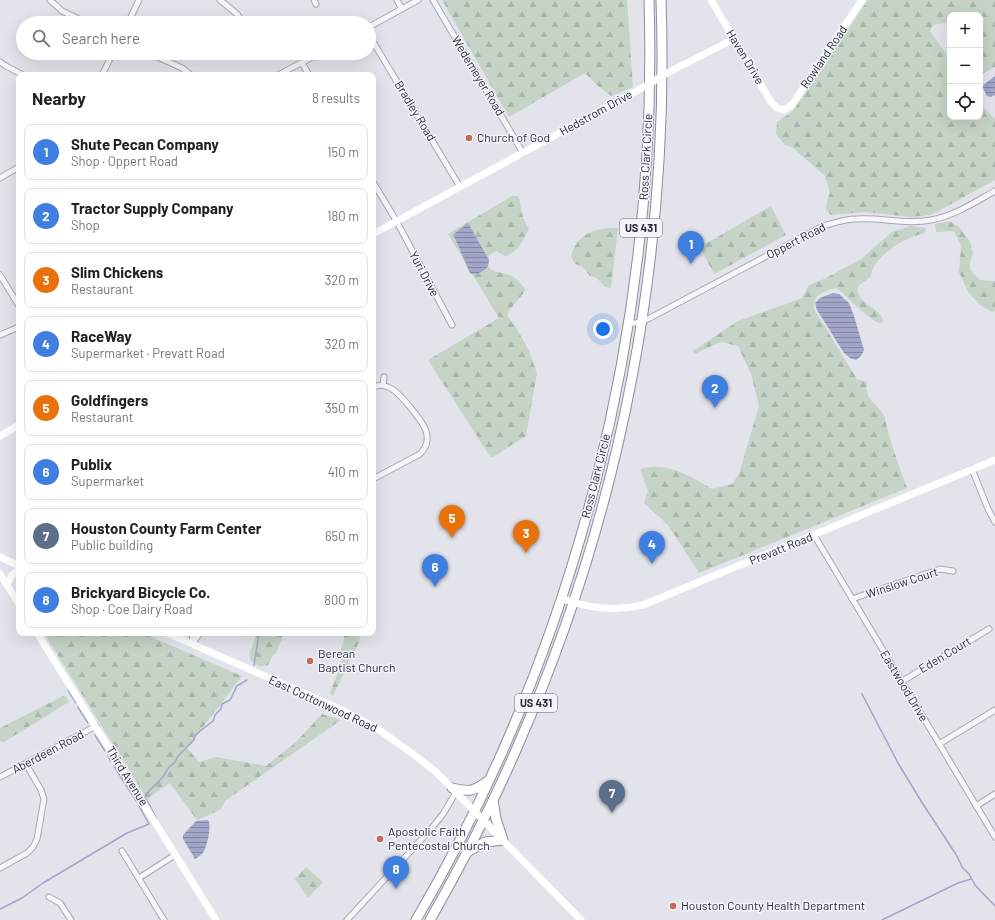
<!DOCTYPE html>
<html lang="en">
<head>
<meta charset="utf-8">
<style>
	:root { --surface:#fff; --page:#f2f2f2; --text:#202124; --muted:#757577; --line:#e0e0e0; --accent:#111827 }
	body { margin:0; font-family:Barlow,sans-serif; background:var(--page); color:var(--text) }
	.controls { position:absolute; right:12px; top:12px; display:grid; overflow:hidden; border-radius:8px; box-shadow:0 4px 16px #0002 }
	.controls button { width:36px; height:36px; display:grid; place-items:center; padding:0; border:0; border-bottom:1px solid var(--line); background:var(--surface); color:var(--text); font:20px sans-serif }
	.you { position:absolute; left:603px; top:329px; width:14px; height:14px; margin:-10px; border:3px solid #fff; border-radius:50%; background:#1a73e8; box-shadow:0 0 0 6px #1a73e833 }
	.badge { display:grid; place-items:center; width:26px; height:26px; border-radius:50%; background:var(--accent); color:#fff; font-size:13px; font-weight:700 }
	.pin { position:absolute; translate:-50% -33px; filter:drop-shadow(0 1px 2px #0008) }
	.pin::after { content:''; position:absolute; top:21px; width:14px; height:12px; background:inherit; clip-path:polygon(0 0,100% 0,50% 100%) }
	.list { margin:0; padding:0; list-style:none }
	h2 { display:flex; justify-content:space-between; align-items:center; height:52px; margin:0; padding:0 16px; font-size:17px }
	h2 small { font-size:13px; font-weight:400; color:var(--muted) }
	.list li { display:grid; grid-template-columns:26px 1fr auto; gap:12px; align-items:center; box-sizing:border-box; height:56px; margin:0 8px 8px; padding:0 8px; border:1px solid var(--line); border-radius:8px }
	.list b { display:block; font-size:15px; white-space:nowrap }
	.list p { margin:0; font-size:13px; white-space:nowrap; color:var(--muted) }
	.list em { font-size:13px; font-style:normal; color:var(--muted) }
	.icon { flex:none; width:22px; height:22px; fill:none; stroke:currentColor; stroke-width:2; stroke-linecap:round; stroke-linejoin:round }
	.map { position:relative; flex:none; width:995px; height:920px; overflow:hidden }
	.search { position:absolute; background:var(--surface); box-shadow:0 4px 16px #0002; left:16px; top:16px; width:360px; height:44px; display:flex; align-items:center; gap:10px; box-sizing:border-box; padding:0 14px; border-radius:22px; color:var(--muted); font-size:15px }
	.panel { position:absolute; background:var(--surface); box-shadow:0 4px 16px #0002; left:16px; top:72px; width:360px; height:564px; border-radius:8px }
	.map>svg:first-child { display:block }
	.forest { fill:url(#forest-firs) }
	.water { fill:url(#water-rules) }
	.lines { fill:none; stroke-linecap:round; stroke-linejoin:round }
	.stream { stroke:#a1a5c8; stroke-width:1.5 }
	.street-casing { stroke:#a8a8b5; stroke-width:7 }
	.highway-casing { stroke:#8b8ca0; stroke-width:11 }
	.street { stroke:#f6f6f9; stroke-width:5 }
	.secondary { stroke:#fff; stroke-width:7 }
	.highway { stroke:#fff; stroke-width:9 }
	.poi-dot { fill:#c86950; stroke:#f3f3f8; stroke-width:1.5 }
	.labels { text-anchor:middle; stroke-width:3; stroke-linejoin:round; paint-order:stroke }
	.shield { fill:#f3f3f8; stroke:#686879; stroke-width:1 }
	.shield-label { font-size:11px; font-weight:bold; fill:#2c2c42 }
	.street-label { font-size:12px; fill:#2c2c42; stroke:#f3f3f8 }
	.poi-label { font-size:12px; fill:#2c2c42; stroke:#f3f3f8; text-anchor:start }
</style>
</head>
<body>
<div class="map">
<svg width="995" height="920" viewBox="0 0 995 920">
	<defs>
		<pattern id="forest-firs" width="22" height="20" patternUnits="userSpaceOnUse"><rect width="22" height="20" fill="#c5d4c6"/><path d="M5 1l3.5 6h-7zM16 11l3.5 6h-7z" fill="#a9b6ab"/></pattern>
		<pattern id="water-rules" width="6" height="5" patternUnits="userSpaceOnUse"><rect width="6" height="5" fill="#a1a5c8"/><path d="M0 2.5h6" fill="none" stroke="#8387a4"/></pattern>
	</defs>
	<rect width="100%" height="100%" fill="#e3e3eb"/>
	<!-- forest -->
	<g class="forest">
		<path d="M442 0H627L633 87 611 96 597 85 585 73 509 117Z"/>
		<path d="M868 0H995V67L980 75V15H950V22L933 25 930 31 950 59V117H980V104L995 119V180L931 215 910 217 865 212 831 215 826 210 827 200 830 193 825 176 792 147 785 145 776 134 777 122 792 112Z"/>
		<path d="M512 196H518C521 202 520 207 522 213 523 219 526 224 529 229 523 240 518 253 505 256L497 251 489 255 488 267C494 272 499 272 506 274 515 276 521 283 526 290L508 312V317L517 329 529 351 537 373 526 436 491 458 428 360 499 318 448 234Z"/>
		<path d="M771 206 786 235 714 274 700 247Z"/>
		<path d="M949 221 958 226 969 240 973 253 970 262V270L980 280 995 281V311L992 312 980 305 968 292 959 272 961 246 954 231 936 232 935 224Z"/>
		<path d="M911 226 926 228 925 233C905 238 887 248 874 266 872 269 872 274 870 277 864 283 854 284 859 295 865 306 880 309 884 322L878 323C870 318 862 312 855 305 848 299 844 293 836 288 823 292 813 294 814 309L857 379 867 382C864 402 877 401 884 416 886 420 886 426 888 431 893 450 900 469 907 488L699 573 668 525 644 503 648 491 640 469C668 461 689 476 712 489L732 484 739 474 759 406 751 374 738 346 721 342 694 354 693 351 738 321 802 298 809 285 824 279 861 259 892 232Z"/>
		<path d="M608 228H618L611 288 605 287 597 278 590 276 583 267 575 264 571 256C576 237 590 230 608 228Z"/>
		<path d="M44 633H142L242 676 187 748 199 762 216 757 266 766 296 742 322 714 341 720 225 801 220 810 197 820 170 783 147 799Z"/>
		<path d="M257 633H284L276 653 272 657 268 665C260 668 258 666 251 661L249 654Z"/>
		<path d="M343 633H357L359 636 360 640 333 696 330 693 342 662 340 652 344 639Z"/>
		<path d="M65 695 69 702 4 742 0 741V728Z"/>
		<path d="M306 867 323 882 308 898 295 879Z"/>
	</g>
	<!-- water -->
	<g class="water">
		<path d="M995 76V95L991 97 987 96 982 86Z"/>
		<path d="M469 225 489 260C489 270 480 274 471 274L469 271 454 236C457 230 462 227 469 225Z"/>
		<path d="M833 293 839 294 849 303 854 316 864 350 861 356 856 360 850 358 844 353 817 310 815 303 820 298Z"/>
		<path d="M208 820C212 826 207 846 203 853 201 855 198 857 195 859L183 839V835L196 821Z"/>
	</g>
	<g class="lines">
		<!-- stream -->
		<g class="stream">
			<path d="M254 665 259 633"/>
			<path d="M68 690 76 703"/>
			<path d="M862 694 898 763 921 801 957 856 962 867 969 874 975 885 995 906"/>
			<path d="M78 707 88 723"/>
			<path d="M95 735 105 751"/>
			<path d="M108 756 111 761"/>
			<path d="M114 766 124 782"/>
			<path d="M126 785 137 802"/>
			<path d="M157 819 145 797 146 794 163 777 168 768 175 762 178 756 194 740 195 736 199 732 213 721 215 715 221 709 222 704 230 700 237 686 247 680"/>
			<path d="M0 909 22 898 43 883 127 833 149 824 139 806"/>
			<path d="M882 920 958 883 971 879"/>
		</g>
		<!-- street casing -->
		<g class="street-casing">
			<g id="street">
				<path d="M50 0 62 11 87 23"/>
				<path d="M220 0 237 14 243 23"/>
				<path d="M314 0 316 4"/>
				<path d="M397 0 402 9"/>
				<path d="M433 0 523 153"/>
				<path d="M128 23 139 0"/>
				<path d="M369 27 418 0"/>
				<path d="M369 35 460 187"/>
				<path d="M149 53 182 68 191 75"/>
				<path d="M0 62 6 66 23 75"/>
				<path d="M302 63 309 75"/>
				<path d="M102 75 113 53"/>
				<path d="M278 75 320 53"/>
				<path d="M0 178 19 167"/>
				<path d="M373 182 397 222 452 325"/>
				<path d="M0 275 19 306"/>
				<path d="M628 324 641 322 648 319 823 226C834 223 845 219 856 219 881 217 906 225 931 220 954 216 975 202 995 191"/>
				<path d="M0 335 19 327"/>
				<path d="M383 385 384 377"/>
				<path d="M373 387C378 385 383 385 388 387 398 390 426 424 427 435 428 442 425 449 420 454L373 479"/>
				<path d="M972 469 988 509 995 522"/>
				<path d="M814 535 995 837"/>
				<path d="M852 599 940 569 953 571"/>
				<path d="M192 644 200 633"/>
				<path d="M192 644 193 633"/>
				<path d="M901 682 989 629"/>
				<path d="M939 744 995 710"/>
				<path d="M0 777 96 726"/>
				<path d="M976 806 995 794"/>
				<path d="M122 851 164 920"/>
				<path d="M0 868 27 853 33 847 37 839 44 799 41 790 26 764"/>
				<path d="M139 878 175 855"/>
				<path d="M49 897 60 903 71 920"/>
				<path d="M347 920 431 829 443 814 456 792"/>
			</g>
		</g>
		<!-- highway casing -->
		<g class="highway-casing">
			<g id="highway">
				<path d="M452 788C469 792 473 792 488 781"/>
				<path d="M469 851 485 842 503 840 496 819 493 800"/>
				<path d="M416 920C578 644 659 320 649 0"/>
				<path d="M430 920C463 862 493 804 519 743 621 511 670 253 661 0"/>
			</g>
		</g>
		<!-- street -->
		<use href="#street" class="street"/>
		<!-- secondary -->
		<g class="secondary">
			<path d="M711 0 771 102 777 108 784 110 792 105 862 0"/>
			<path d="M373 234 642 88 669 72 734 39"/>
			<path d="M0 436 19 425"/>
			<path d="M0 557 19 566"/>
			<path d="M0 574 19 604"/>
			<path d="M7 585 12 575 19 570"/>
			<path d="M561 598C588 609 616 611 643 605L995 460"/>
			<path d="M37 633 216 920"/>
			<path d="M167 633 342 710 378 729 413 754 435 771 581 920"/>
		</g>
		<!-- highway -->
		<use href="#highway" class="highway"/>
	</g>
	<!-- markers -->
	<g class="poi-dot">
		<circle cx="469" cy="138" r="4"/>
		<circle cx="310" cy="661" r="4"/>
		<circle cx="380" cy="839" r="4"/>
		<circle cx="673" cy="906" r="4"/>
	</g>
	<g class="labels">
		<!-- shield labels -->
		<g class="shield">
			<rect x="620" y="219" width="42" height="18" rx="3"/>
			<rect x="515" y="694" width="42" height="18" rx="3"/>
		</g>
		<g class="shield-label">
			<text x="641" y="232">US 431</text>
			<text x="536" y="707">US 431</text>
		</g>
		<!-- street labels -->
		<g class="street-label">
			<text transform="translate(745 57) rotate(59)" y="4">Haven Drive</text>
			<text transform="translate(824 57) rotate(-56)" y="4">Rowland Road</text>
			<text transform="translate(478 76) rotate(59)" y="4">Wedemeyer Road</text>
			<text transform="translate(415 111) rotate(59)" y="4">Bradley Road</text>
			<text transform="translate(596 113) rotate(-29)" y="4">Hedstrom Drive</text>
			<text transform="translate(646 157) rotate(-87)" y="4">Ross Clark Circle</text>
			<text transform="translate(796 241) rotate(-27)" y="4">Oppert Road</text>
			<text transform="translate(424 274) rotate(62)" y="4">Yuri Drive</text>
			<text transform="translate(596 476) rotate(-76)" y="4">Ross Clark Circle</text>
			<text transform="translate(781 549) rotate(-22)" y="4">Prevatt Road</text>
			<text transform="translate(902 583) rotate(-18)" y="4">Winslow Court</text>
			<text transform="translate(945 655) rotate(-31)" y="4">Eden Court</text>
			<text transform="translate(904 686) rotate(59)" y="4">Eastwood Drive</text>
			<text transform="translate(323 704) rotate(25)" y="4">East Cottonwood Road</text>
			<text transform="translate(48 752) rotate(-28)" y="4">Aberdeen Road</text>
			<text transform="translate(127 776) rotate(58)" y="4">Third Avenue</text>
		</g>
		<!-- poi labels -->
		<g class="poi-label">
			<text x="477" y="142">Church of God</text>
			<text x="318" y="658">Berean<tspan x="318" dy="14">Baptist Church</tspan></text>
			<text x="388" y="836">Apostolic Faith<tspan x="388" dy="14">Pentecostal Church</tspan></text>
			<text x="681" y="910">Houston County Health Department</text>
		</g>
	</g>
</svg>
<div class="controls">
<button>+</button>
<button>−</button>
<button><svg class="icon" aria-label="locate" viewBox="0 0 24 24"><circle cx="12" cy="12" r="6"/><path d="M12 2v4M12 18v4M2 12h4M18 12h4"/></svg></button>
</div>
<div class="you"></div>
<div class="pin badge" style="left:691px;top:264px;background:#3f7fe0">1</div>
<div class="pin badge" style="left:715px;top:408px;background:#3f7fe0">2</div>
<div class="pin badge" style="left:526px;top:553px;background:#e8710a">3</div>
<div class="pin badge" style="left:652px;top:564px;background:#3f7fe0">4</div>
<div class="pin badge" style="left:452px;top:538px;background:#e8710a">5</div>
<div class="pin badge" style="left:435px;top:587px;background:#3f7fe0">6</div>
<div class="pin badge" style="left:612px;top:813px;background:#5c6f8a">7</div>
<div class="pin badge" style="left:396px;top:889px;background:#3f7fe0">8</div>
<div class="search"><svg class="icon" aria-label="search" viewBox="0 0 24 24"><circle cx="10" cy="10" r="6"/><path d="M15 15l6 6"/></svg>Search here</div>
<section class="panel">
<h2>Nearby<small>8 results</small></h2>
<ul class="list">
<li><span class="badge" style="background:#3f7fe0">1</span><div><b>Shute Pecan Company</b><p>Shop · Oppert Road</p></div><em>150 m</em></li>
<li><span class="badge" style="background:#3f7fe0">2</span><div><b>Tractor Supply Company</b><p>Shop</p></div><em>180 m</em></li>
<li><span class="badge" style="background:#e8710a">3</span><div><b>Slim Chickens</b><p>Restaurant</p></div><em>320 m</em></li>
<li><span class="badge" style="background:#3f7fe0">4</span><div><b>RaceWay</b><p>Supermarket · Prevatt Road</p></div><em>320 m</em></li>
<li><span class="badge" style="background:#e8710a">5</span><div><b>Goldfingers</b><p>Restaurant</p></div><em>350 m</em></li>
<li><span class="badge" style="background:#3f7fe0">6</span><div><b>Publix</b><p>Supermarket</p></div><em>410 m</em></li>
<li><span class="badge" style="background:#5c6f8a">7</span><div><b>Houston County Farm Center</b><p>Public building</p></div><em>650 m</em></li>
<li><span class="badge" style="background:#3f7fe0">8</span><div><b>Brickyard Bicycle Co.</b><p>Shop · Coe Dairy Road</p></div><em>800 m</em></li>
</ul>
</section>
</div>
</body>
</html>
